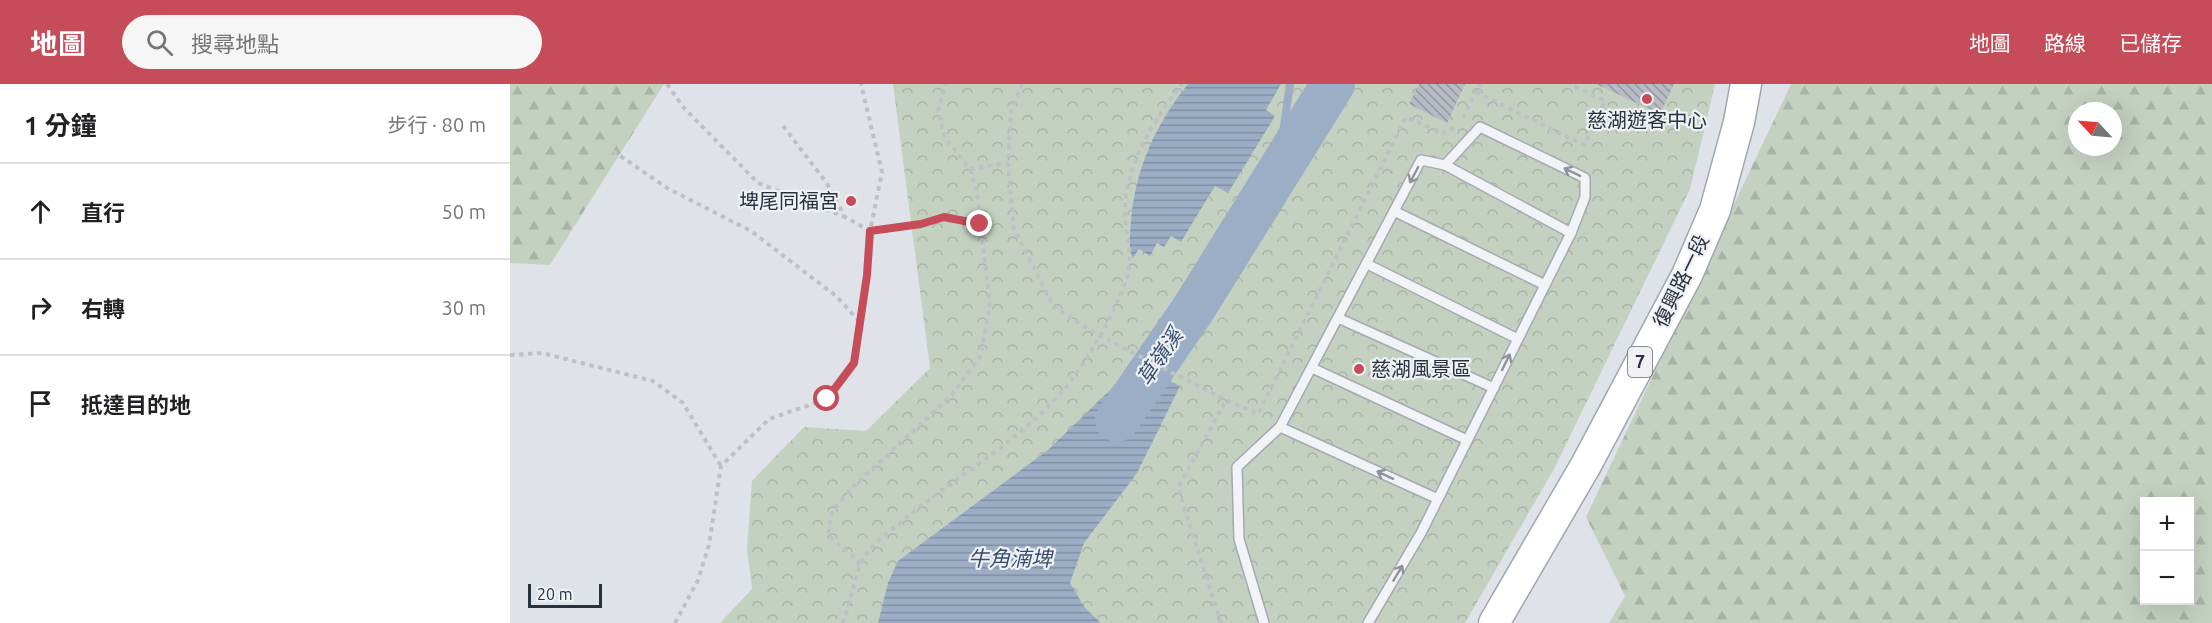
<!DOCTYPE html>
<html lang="zh-TW">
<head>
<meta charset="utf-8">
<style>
	:root { --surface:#fff; --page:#f6f6f6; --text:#202124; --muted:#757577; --line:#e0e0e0; --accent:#c54c58 }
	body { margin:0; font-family:Ubuntu,"Noto Sans TC",sans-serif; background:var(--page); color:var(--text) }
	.controls { position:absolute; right:18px; bottom:18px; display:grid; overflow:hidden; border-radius:0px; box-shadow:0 6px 24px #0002 }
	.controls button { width:54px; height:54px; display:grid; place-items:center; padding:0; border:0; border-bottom:2px solid var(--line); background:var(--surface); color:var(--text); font:30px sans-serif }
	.compass { position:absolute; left:1558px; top:18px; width:54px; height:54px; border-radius:50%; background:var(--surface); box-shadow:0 6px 24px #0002; rotate:296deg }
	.scale { position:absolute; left:18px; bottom:15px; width:74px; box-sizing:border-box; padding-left:6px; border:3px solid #29303e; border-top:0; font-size:16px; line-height:21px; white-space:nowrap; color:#29303e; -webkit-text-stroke:4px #eff1f5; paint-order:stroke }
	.stop { position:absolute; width:18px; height:18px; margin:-14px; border:4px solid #c54c58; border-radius:50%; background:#fff }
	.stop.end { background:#c54c58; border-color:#fff; box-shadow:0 2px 6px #0008 }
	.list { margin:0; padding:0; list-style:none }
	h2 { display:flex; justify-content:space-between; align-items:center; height:78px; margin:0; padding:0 24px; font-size:26px }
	h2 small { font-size:20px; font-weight:400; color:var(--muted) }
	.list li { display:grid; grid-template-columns:39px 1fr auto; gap:18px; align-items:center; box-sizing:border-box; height:96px; padding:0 24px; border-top:2px solid var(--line) }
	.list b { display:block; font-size:22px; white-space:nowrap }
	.list em { font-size:20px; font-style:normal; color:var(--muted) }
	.icon { flex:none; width:33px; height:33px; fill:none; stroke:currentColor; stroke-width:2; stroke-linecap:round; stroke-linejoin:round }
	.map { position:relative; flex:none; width:1702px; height:539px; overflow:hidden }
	header { display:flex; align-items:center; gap:36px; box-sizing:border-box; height:84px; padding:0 30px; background:var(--accent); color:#fff }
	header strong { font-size:28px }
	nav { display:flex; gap:33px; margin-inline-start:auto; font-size:21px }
	.search { width:420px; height:54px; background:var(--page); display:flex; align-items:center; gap:15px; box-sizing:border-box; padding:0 21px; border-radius:33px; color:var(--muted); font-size:22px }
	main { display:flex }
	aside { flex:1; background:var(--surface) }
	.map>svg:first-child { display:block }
	.forest { fill:url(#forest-firs); fill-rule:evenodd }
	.park { fill:url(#park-crowns) }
	.water { fill:url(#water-rules) }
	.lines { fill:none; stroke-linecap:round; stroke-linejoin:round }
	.stream { stroke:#9caec5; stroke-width:8 }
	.river { stroke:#9caec5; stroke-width:44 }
	.building { fill:url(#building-back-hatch) }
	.service-casing { stroke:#a5a9b2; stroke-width:12 }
	.primary-casing { stroke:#9fa6b2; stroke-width:33 }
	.path { stroke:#bec0c6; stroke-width:4; stroke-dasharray:4.5 4.5; stroke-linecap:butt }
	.service { stroke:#f2f3f6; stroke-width:9 }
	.primary { stroke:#fff; stroke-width:30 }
	.oneway { stroke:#8e929a }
	.route { stroke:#c54c58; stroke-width:8 }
	.poi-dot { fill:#c54c58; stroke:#eff1f5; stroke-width:2 }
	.labels { text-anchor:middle; stroke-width:4.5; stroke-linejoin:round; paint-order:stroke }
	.shield { fill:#eff1f5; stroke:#646a75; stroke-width:1.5 }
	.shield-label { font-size:18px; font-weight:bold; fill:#29303e }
	.poi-label { font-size:20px; fill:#29303e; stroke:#eff1f5 }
	.street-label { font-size:20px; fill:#29303e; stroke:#eff1f5 }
	.water-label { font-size:21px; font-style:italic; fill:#364c6f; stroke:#eff1f5 }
</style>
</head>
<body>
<header>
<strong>地圖</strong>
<div class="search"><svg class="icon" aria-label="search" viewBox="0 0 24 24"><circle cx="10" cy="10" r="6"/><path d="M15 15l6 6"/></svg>搜尋地點</div>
<nav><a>地圖</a><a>路線</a><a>已儲存</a></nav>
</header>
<main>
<aside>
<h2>1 分鐘<small>步行 · 80 m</small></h2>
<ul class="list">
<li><svg class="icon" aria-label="ahead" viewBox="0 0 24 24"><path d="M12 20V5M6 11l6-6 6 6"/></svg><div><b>直行</b></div><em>50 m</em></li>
<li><svg class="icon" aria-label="right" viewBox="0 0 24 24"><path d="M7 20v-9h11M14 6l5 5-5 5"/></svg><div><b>右轉</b></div><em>30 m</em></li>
<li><svg class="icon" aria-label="arrive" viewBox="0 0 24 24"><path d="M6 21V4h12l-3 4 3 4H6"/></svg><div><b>抵達目的地</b></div></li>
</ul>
</aside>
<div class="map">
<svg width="1702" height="539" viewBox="0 0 1702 539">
	<defs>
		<pattern id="forest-firs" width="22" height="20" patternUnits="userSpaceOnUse" patternTransform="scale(1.5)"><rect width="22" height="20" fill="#c4d1c1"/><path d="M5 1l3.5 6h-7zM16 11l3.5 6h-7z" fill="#a8b4a7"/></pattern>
		<pattern id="park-crowns" width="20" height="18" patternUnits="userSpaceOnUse" patternTransform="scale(1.5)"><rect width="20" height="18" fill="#c4d1c1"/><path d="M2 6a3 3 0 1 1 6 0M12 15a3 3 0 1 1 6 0" fill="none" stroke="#a8b4a7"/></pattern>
		<pattern id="water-rules" width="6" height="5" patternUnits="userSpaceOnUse" patternTransform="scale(1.5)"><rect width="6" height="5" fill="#9caec5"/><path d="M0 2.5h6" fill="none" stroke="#7f8ea1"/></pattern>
		<pattern id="building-back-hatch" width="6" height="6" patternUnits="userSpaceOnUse" patternTransform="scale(1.5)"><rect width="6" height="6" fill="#b7bbc4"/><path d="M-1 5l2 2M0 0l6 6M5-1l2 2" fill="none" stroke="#9598a1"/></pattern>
	</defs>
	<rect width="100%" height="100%" fill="#dfe2e8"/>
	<!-- forest -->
	<g class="forest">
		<path d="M0 0H154L40 181 0 179Z"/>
		<path d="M1281 0H1702V539H1099L1115 512 1076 433ZM1567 27H1603V63H1567ZM1634 418H1680V516H1634Z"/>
	</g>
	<!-- park -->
	<path class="park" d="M383 0H1205L1180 105 1044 385 955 539H210L242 505 237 465 242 397 294 343 356 347 420 284Z"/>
	<!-- water -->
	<g class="water">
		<path d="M678 0H771L756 26 765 32 718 109 705 102 671 158 661 152 654 163 647 159 640 172 629 165 623 174C618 166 620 149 621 138 625 86 645 41 678 0Z"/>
		<path d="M627 280 670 302 627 389 574 459 560 499 575 524 591 539H368L378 499 388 477 538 366Z"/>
	</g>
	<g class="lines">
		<!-- stream -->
		<path class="stream" d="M767 91 780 0"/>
		<!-- river -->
		<path class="river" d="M607 336 684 224 823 0"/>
	</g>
	<!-- building -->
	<g class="building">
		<path d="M909 0H955L937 39 899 20Z"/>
		<path d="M1086 0H1164L1150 30Z"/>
	</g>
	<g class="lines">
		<!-- service casing -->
		<g class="service-casing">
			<g id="service">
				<path d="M935 81 1061 149"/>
				<path d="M884 127 1035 201"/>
				<path d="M857 180 1008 255"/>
				<path d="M828 234 984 304"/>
				<path d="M802 284 957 356"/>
				<path d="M770 343 928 415"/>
				<path d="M754 539 729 455 727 383 770 343 911 76 935 81 970 43 1075 94V113L1061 149 911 449 858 539"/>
			</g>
		</g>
		<!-- primary casing -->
		<g class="primary-casing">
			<path id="primary" d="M984 539 1076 381 1177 191 1205 126 1229 38 1236 0"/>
		</g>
		<!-- path -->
		<g class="path">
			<path d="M157 0 174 24 248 99 335 133"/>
			<path d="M512 0 501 26 498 79 504 145 544 223 590 252 716 316"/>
			<path d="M966 8 1074 61 1095 17 1060 0"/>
			<path d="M953 34 970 0"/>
			<path d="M273 42 316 98 335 133 360 147 411 140 434 133 470 140"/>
			<path d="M103 67 157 104 241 147 326 212 350 238"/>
			<path d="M460 85 497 79"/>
			<path d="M0 271 32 269 143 297 173 319 211 382"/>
			<path d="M351 479 318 451 322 427 344 402 441 312 470 273 480 223 467 108 460 85 435 54 428 27 435 0"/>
			<path d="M165 539 188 496 199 461 211 382 259 335 317 315 344 279 357 191 360 147 372 88 351 0"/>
			<path d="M332 539C342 519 343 496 351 479 360 460 381 447 396 434 455 385 527 348 571 283 587 260 610 217 618 190 623 171 615 146 615 127 616 79 644 36 672 0"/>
			<path d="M711 539 668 404 716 316 748 330 896 33 932 49 945 44"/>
		</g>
		<!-- service -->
		<use href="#service" class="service"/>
		<!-- primary -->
		<use href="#primary" class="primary"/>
	</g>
	<!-- one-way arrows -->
	<defs><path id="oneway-shaft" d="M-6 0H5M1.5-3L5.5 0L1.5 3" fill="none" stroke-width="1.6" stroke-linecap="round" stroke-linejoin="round" transform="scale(1.5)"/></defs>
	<g class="oneway">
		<use href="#oneway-shaft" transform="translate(1062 88) rotate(-154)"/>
		<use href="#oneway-shaft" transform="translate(904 91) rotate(118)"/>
		<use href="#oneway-shaft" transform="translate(996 278) rotate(-64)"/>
		<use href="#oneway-shaft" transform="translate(875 391) rotate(-155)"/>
		<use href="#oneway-shaft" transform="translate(888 489) rotate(-59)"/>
	</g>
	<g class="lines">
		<!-- route -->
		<path class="route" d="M317 315 344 279 357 191 360 147 411 140 434 133 470 140"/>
	</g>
	<!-- markers -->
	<g class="poi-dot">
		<circle cx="1137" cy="15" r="6"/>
		<circle cx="341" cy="117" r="6"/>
		<circle cx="849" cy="285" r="6"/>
	</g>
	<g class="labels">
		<!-- shield labels -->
		<rect class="shield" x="1118" y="263" width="24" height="30" rx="4.5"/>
		<g class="shield-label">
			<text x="1130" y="284">7</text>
		</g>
		<!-- poi labels -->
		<g class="poi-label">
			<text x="1137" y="43">慈湖遊客中心</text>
			<text x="329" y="124" text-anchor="end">埤尾同福宮</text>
			<text x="861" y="292" text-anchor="start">慈湖風景區</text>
		</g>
		<!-- street labels -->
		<g class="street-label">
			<text transform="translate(1171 197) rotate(-64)" y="7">復興路一段</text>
		</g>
		<!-- water labels -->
		<g class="water-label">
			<text transform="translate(650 273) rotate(-56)" y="7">草嶺溪</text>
			<text x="500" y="482">牛角湳埤</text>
		</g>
	</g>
</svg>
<div class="controls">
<button>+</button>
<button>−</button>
</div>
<svg class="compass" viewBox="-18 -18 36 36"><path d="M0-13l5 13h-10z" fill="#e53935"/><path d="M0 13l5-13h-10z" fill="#757577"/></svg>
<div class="scale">20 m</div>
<div class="stop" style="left:317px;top:315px"></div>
<div class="stop end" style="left:470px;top:140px"></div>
</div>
</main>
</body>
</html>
